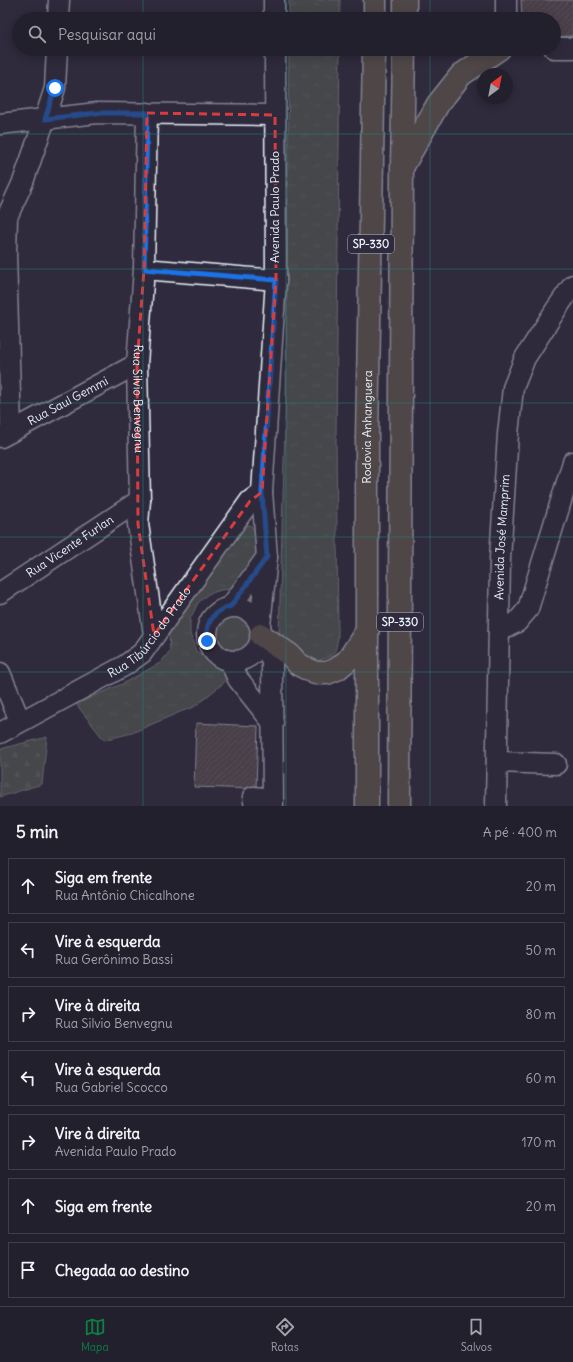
<!DOCTYPE html>
<html lang="pt">
<head>
<meta charset="utf-8">
<style>
	:root { --surface:#23202e; --page:#2f2d3a; --text:#f1f3f6; --muted:#a3a3aa; --line:#403e4a; --accent:#0b8043 }
	body { margin:0; font-family:Delius,sans-serif; background:var(--page); color:var(--text) }
	.compass { position:absolute; left:477px; top:68px; width:36px; height:36px; border-radius:50%; background:var(--surface); box-shadow:0 2px 10px #0003; rotate:32deg }
	.stop { position:absolute; width:12px; height:12px; margin:-9px; border:3px solid #1a73e8; border-radius:50%; background:#fff }
	.stop.end { background:#1a73e8; border-color:#fff; box-shadow:0 1px 4px #0008 }
	.list { margin:0; padding:0; list-style:none }
	h2 { display:flex; justify-content:space-between; align-items:center; height:52px; margin:0; padding:0 16px; font-size:17px }
	h2 small { font-size:13px; font-weight:400; color:var(--muted) }
	.list li { display:grid; grid-template-columns:26px 1fr auto; gap:12px; align-items:center; box-sizing:border-box; height:56px; margin:0 8px 8px; padding:0 8px; border:1px solid var(--line); border-radius:0px }
	.list b { display:block; font-size:15px; white-space:nowrap }
	.list p { margin:0; font-size:13px; white-space:nowrap; color:var(--muted) }
	.list em { font-size:13px; font-style:normal; color:var(--muted) }
	.icon { flex:none; width:22px; height:22px; fill:none; stroke:currentColor; stroke-width:2; stroke-linecap:round; stroke-linejoin:round }
	.map { position:relative; flex:none; width:573px; height:806px; overflow:hidden }
	.search { position:absolute; background:var(--surface); box-shadow:0 2px 10px #0003; left:12px; right:12px; top:12px; height:44px; display:flex; align-items:center; gap:10px; box-sizing:border-box; padding:0 14px; border-radius:22px; color:var(--muted); font-size:15px }
	.sheet { height:500px; background:var(--surface) }
	nav { display:flex; justify-content:space-around; align-items:center; box-sizing:border-box; height:56px; border-top:1px solid var(--line); background:var(--surface); font-size:11px; color:var(--muted) }
	nav a { display:grid; justify-items:center; gap:2px }
	nav .on { color:var(--accent) }
	.map>svg:first-child { display:block }
	.grass { fill:url(#grass-tufts); stroke:#a5aeaa }
	.forest { fill:url(#forest-firs); stroke:#a5aeaa }
	.building { fill:url(#building-hatch); stroke:#e8f1f8 }
	.lines { fill:none; stroke-linecap:round; stroke-linejoin:round }
	.minor-casing { stroke:#e8f1f8; stroke-width:23 }
	.highway-casing { stroke:#e8f1f8; stroke-width:25 }
	.minor { stroke:#2f2a3d; stroke-width:20 }
	.highway { stroke:#746b55; stroke-width:22 }
	.route { stroke:#1a73e8; stroke-width:5 }
	.marked { fill:none; stroke:#d83c3d; stroke-width:3; stroke-dasharray:8 5; stroke-linejoin:round }
	.grid { fill:none; stroke:#25827c; stroke-width:1; stroke-opacity:0.55 }
	.labels { text-anchor:middle; stroke-width:4; stroke-linejoin:round; paint-order:stroke }
	.shield { fill:#2f2a3d; stroke:#b0b5c0; stroke-width:1 }
	.shield-label { font-size:11px; font-weight:bold; fill:#e8f1f8 }
	.street-label { font-size:12px; fill:#e8f1f8; stroke:#2f2a3d }
</style>
</head>
<body>
<div class="map">
<svg width="573" height="806" viewBox="0 0 573 806">
	<defs>
		<pattern id="grass-tufts" width="24" height="20" patternUnits="userSpaceOnUse"><rect width="24" height="20" fill="#626a5d"/><path d="M3 7l-1-3M5 7V3M7 7l1-3M15 17l-1-3M17 17v-4M19 17l1-3" fill="none" stroke="#788075"/></pattern>
		<pattern id="forest-firs" width="22" height="20" patternUnits="userSpaceOnUse"><rect width="22" height="20" fill="#626a5d"/><path d="M5 1l3.5 6h-7zM16 11l3.5 6h-7z" fill="#788075"/></pattern>
		<pattern id="building-hatch" width="6" height="6" patternUnits="userSpaceOnUse"><rect width="6" height="6" fill="#6b5a59"/><path d="M-1 1l2-2M0 6l6-6M5 7l2-2" fill="none" stroke="#807272"/></pattern>
	</defs>
	<rect width="100%" height="100%" fill="#2f2a3d"/>
	<filter id="ink" filterUnits="userSpaceOnUse"><feTurbulence type="fractalNoise" baseFrequency=".025" numOctaves="2"/><feDisplacementMap in="SourceGraphic" scale="8" xChannelSelector="R" yChannelSelector="G"/><feConvolveMatrix kernelMatrix="1 2 1 2 8 2 1 2 1" color-interpolation-filters="sRGB"/></filter>
	<g filter="url(#ink)">
		<!-- grass -->
		<g class="grass">
			<rect x="289" y="0" width="51" height="19"/>
			<path d="M289 49H340L336 437 338 635C336 657 333 656 313 662L292 653 279 633 286 394Z"/>
			<path d="M251 525 256 533 259 553 234 589 221 590 208 594 198 603 190 619V634L196 651 214 663 224 672 226 681 194 707 180 712 132 733 104 740 76 704 124 683 160 663 170 651 169 634 244 526Z"/>
			<circle cx="235" cy="635" r="19"/>
		</g>
		<!-- forest -->
		<path class="forest" d="M47 737 42 784 0 797V749Z"/>
		<!-- building -->
		<g class="building">
			<path d="M521 0H573V36L554 37V19H522Z"/>
			<path d="M196 723 258 726 256 789 194 787Z"/>
		</g>
		<g class="lines">
			<!-- minor casing -->
			<g class="minor-casing">
				<g id="minor">
					<path d="M274 0V19"/>
					<path d="M506 0V19"/>
					<path d="M58 19 59 0"/>
					<path d="M554 48H573"/>
					<path id="s1" d="M147 113 144 269 137 364 140 500 138 524 154 635"/>
					<path d="M0 124 97 113 275 115"/>
					<path d="M144 269 276 280"/>
					<path d="M11 431 6 254 7 217 23 182 45 119 55 88 57 49"/>
					<path id="s2" d="M1 437 137 364"/>
					<path id="s3" d="M0 593 140 500"/>
					<path d="M231 606 267 557"/>
					<circle cx="234" cy="634" r="27"/>
					<path d="M260 626 267 557 262 492 276 280 275 49"/>
					<path d="M499 631 517 622 528 609 573 462"/>
					<path d="M261 641 272 660 273 806"/>
					<path d="M230 661 238 679 273 723"/>
					<path d="M0 673 20 721"/>
					<path id="s4" d="M0 733 124 666 142 653 250 501 262 492"/>
					<path d="M497 762 556 764"/>
					<path d="M255 806 253 797 273 799"/>
					<path id="s5" d="M496 806 500 559 508 434 513 388 525 358 557 308 573 285"/>
				</g>
			</g>
			<!-- highway casing -->
			<g class="highway-casing">
				<g id="highway">
					<path d="M375 19V0"/>
					<path d="M405 19V0"/>
					<path d="M404 164 438 104 461 75 499 49"/>
					<path d="M261 635 290 655 298 664 315 673H327L337 669 348 660 368 629"/>
					<path id="s6" d="M367 806V438L374 49"/>
					<path d="M399 806 402 167 404 49"/>
				</g>
			</g>
			<!-- minor -->
			<use href="#minor" class="minor"/>
			<!-- highway -->
			<use href="#highway" class="highway"/>
		</g>
	</g>
	<g class="lines" filter="url(#ink)">
		<!-- route -->
		<path class="route" d="M55 88 45 119 97 113H147L144 269 276 280 262 492 267 557 231 606C213 611 205 623 207 641"/>
	</g>
	<!-- marked area -->
	<path d="M0 0H573V806H0ZM147 113 275 115 276 280 262 492 250 501 154 635 138 524 137 364 144 269Z" fill="#2f2a3d" fill-opacity=".55" fill-rule="evenodd"/>
	<path class="marked" d="M147 113 275 115 276 280 262 492 250 501 154 635 138 524 137 364 144 269Z"/>
	<!-- grid -->
	<path class="grid" d="M143 0V19M286 0V19M430 0V19M143 49V806M286 49V806M430 49V806M0 134H573M0 269H573M0 403H573M0 537H573M0 672H573"/>
	<g class="labels">
		<!-- shield labels -->
		<g class="shield">
			<rect x="348" y="235" width="46" height="18" rx="3"/>
			<rect x="377" y="613" width="46" height="18" rx="3"/>
		</g>
		<g class="shield-label">
			<text x="371" y="248">SP-330</text>
			<text x="400" y="626">SP-330</text>
		</g>
		<!-- street labels -->
		<g class="street-label">
			<text transform="translate(275 207) rotate(-90)" y="4">Avenida Paulo Prado</text>
			<text dy="4" stroke="none"><textPath href="#s1" startOffset="286">Rua Silvio Benvegnu</textPath></text>
			<text dy="4" stroke="none"><textPath href="#s2" startOffset="76">Rua Saul Gemmi</textPath></text>
			<text dy="4" stroke="none"><textPath href="#s6" startOffset="379">Rodovia Anhanguera</textPath></text>
			<text dy="4" stroke="none"><textPath href="#s5" startOffset="269">Avenida José Mamprim</textPath></text>
			<text dy="4" stroke="none"><textPath href="#s3" startOffset="84">Rua Vicente Furlan</textPath></text>
			<text dy="4" stroke="none"><textPath href="#s4" startOffset="183">Rua Tibúrcio do Prado</textPath></text>
		</g>
	</g>
</svg>
<svg class="compass" viewBox="-18 -18 36 36"><path d="M0-13l5 13h-10z" fill="#e53935"/><path d="M0 13l5-13h-10z" fill="#a3a3aa"/></svg>
<div class="stop" style="left:55px;top:88px"></div>
<div class="stop end" style="left:207px;top:641px"></div>
<div class="search"><svg class="icon" aria-label="search" viewBox="0 0 24 24"><circle cx="10" cy="10" r="6"/><path d="M15 15l6 6"/></svg>Pesquisar aqui</div>
</div>
<section class="sheet">
<h2>5 min<small>A pé · 400 m</small></h2>
<ul class="list">
<li><svg class="icon" aria-label="ahead" viewBox="0 0 24 24"><path d="M12 20V5M6 11l6-6 6 6"/></svg><div><b>Siga em frente</b><p>Rua Antônio Chicalhone</p></div><em>20 m</em></li>
<li><svg class="icon" aria-label="left" viewBox="0 0 24 24"><path d="M17 20v-9H6M10 6l-5 5 5 5"/></svg><div><b>Vire à esquerda</b><p>Rua Gerônimo Bassi</p></div><em>50 m</em></li>
<li><svg class="icon" aria-label="right" viewBox="0 0 24 24"><path d="M7 20v-9h11M14 6l5 5-5 5"/></svg><div><b>Vire à direita</b><p>Rua Silvio Benvegnu</p></div><em>80 m</em></li>
<li><svg class="icon" aria-label="left" viewBox="0 0 24 24"><path d="M17 20v-9H6M10 6l-5 5 5 5"/></svg><div><b>Vire à esquerda</b><p>Rua Gabriel Scocco</p></div><em>60 m</em></li>
<li><svg class="icon" aria-label="right" viewBox="0 0 24 24"><path d="M7 20v-9h11M14 6l5 5-5 5"/></svg><div><b>Vire à direita</b><p>Avenida Paulo Prado</p></div><em>170 m</em></li>
<li><svg class="icon" aria-label="ahead" viewBox="0 0 24 24"><path d="M12 20V5M6 11l6-6 6 6"/></svg><div><b>Siga em frente</b></div><em>20 m</em></li>
<li><svg class="icon" aria-label="arrive" viewBox="0 0 24 24"><path d="M6 21V4h12l-3 4 3 4H6"/></svg><div><b>Chegada ao destino</b></div></li>
</ul>
</section>
<nav>
<a class="on"><svg class="icon" aria-label="map" viewBox="0 0 24 24"><path d="M3 6l6-2 6 2 6-2v14l-6 2-6-2-6 2zM9 4v14M15 6v14"/></svg>Mapa</a>
<a><svg class="icon" aria-label="directions" viewBox="0 0 24 24"><path d="M12 3l9 9-9 9-9-9zM9 14v-3h6M13 9l2 2-2 2"/></svg>Rotas</a>
<a><svg class="icon" aria-label="saved" viewBox="0 0 24 24"><path d="M7 4h10v16l-5-4-5 4z"/></svg>Salvos</a>
</nav>
</body>
</html>
